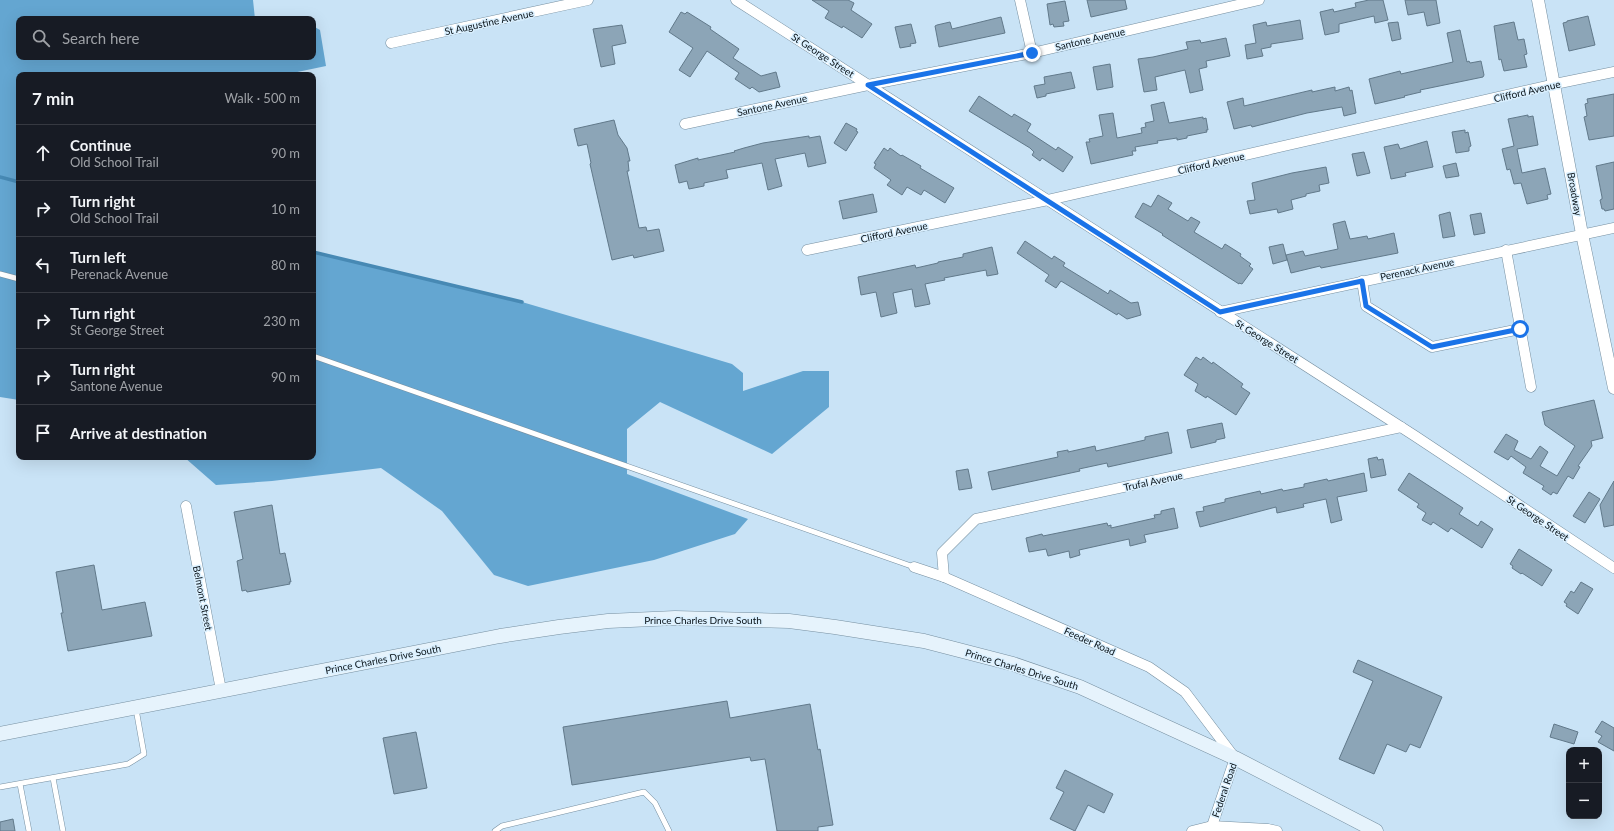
<!DOCTYPE html>
<html lang="en">
<head>
<meta charset="utf-8">
<style>
	:root { --surface:#171b24; --page:#242831; --text:#f1f3f6; --muted:#9ea1a6; --line:#363941 }
	body { margin:0; font-family:Lato,sans-serif; background:var(--page); color:var(--text) }
	.controls { position:absolute; right:12px; bottom:12px; display:grid; overflow:hidden; border-radius:8px; box-shadow:0 4px 16px #0002 }
	.controls button { width:36px; height:36px; display:grid; place-items:center; padding:0; border:0; border-bottom:1px solid var(--line); background:var(--surface); color:var(--text); font:20px sans-serif }
	.stop { position:absolute; width:12px; height:12px; margin:-9px; border:3px solid #1a73e8; border-radius:50%; background:#fff }
	.stop.end { background:#1a73e8; border-color:#fff; box-shadow:0 1px 4px #0008 }
	.list { margin:0; padding:0; list-style:none }
	h2 { display:flex; justify-content:space-between; align-items:center; height:52px; margin:0; padding:0 16px; font-size:17px }
	h2 small { font-size:13px; font-weight:400; color:var(--muted) }
	.list li { display:grid; grid-template-columns:26px 1fr auto; gap:12px; align-items:center; box-sizing:border-box; height:56px; padding:0 16px; border-top:1px solid var(--line) }
	.list b { display:block; font-size:15px; white-space:nowrap }
	.list p { margin:0; font-size:13px; white-space:nowrap; color:var(--muted) }
	.list em { font-size:13px; font-style:normal; color:var(--muted) }
	.icon { flex:none; width:22px; height:22px; fill:none; stroke:currentColor; stroke-width:2; stroke-linecap:round; stroke-linejoin:round }
	.map { position:relative; flex:none; width:1614px; height:831px; overflow:hidden }
	.search { position:absolute; background:var(--surface); box-shadow:0 4px 16px #0002; left:16px; top:16px; width:300px; height:44px; display:flex; align-items:center; gap:10px; box-sizing:border-box; padding:0 14px; border-radius:8px; color:var(--muted); font-size:15px }
	.panel { position:absolute; background:var(--surface); box-shadow:0 4px 16px #0002; left:16px; top:72px; width:300px; height:388px; border-radius:8px }
	.map>svg:first-child { display:block }
	.forest { fill:#64a6d1 }
	.lines { fill:none; stroke-linecap:round; stroke-linejoin:round }
	.stream { stroke:#4789b4; stroke-width:3.5 }
	.building { fill:#8ca5b7; stroke:#61798a }
	.service-casing { stroke:#768fa0; stroke-width:6 }
	.minor-casing { stroke:#768fa0; stroke-width:11 }
	.tertiary-casing { stroke:#768fa0; stroke-width:13 }
	.secondary-casing { stroke:#768fa0; stroke-width:15 }
	.service { stroke:#fff; stroke-width:5 }
	.minor { stroke:#fff; stroke-width:10 }
	.tertiary { stroke:#fff; stroke-width:12 }
	.secondary { stroke:#e6f3fc; stroke-width:14 }
	.route { stroke:#1a73e8; stroke-width:5 }
	.labels { text-anchor:middle; stroke-width:3; stroke-linejoin:round; paint-order:stroke }
	.street-label { font-size:10px; fill:#091218; stroke:#daf0ff }
</style>
</head>
<body>
<div class="map">
<svg width="1614" height="831" viewBox="0 0 1614 831">
	<rect width="100%" height="100%" fill="#c9e3f6"/>
	<!-- forest -->
	<g class="forest">
		<path d="M0 0H253L255 19H19V57H313V26L320 30 326 66 283 75H19V400L0 397Z"/>
		<path d="M313 252 522 302 702 355 732 364 743 373V391L803 371H829V407L772 454 660 402 627 429V474L748 519 735 534 654 560 528 586 494 575 442 511 381 468 272 481 216 485 184 457H313Z"/>
	</g>
	<g class="lines">
		<!-- stream -->
		<g class="stream">
			<path d="M0 177 19 182"/>
			<path d="M313 252 522 302"/>
		</g>
	</g>
	<!-- building -->
	<g class="building">
		<path d="M812 0H848L854 3 851 10 872 24 862 38 843 26 842 28 825 18 829 11Z"/>
		<path d="M1087 0H1125L1127 9 1091 17Z"/>
		<path d="M1369 0H1383L1388 20 1375 23 1374 16 1339 24V32L1325 35 1320 12 1333 9 1334 12 1356 7 1355 3Z"/>
		<path d="M1405 0H1436L1440 23 1427 26 1424 12 1408 15Z"/>
		<path d="M1065 1 1069 21 1063 22 1064 26 1054 27 1053 24 1050 25 1047 4Z"/>
		<path d="M681 12 685 14 687 12 711 27 710 29 739 49 733 58 761 76 776 72 780 87 759 92 752 87 750 89 735 79 739 73 707 51 690 77 679 70 693 48 669 32Z"/>
		<path d="M1588 16 1595 45 1569 51 1563 23 1567 22V21Z"/>
		<path d="M1001 17 1005 33 939 47 935 26 937 25 950 22 952 29Z"/>
		<path d="M1300 20 1303 39 1271 44V47L1261 49 1263 56 1247 59 1245 45 1256 43 1253 25 1266 22 1267 26Z"/>
		<path d="M1398 22 1401 39 1392 41 1388 23Z"/>
		<path d="M1514 22 1518 40 1524 39 1527 54 1524 55 1527 67 1504 71 1501 59 1499 60 1494 26Z"/>
		<path d="M911 24 916 43 910 44 911 46 900 48 895 27Z"/>
		<path d="M622 25 626 43 612 46 615 64 601 67 593 29Z"/>
		<path d="M1460 30 1467 62 1469 61 1470 63 1481 61 1484 75 1483 77 1420 90 1421 92 1404 96 1405 97 1375 104 1369 79 1400 71 1401 74 1453 62 1447 33Z"/>
		<path d="M1226 38 1230 56 1206 61 1207 67 1199 69 1203 90 1190 93 1185 70 1155 77 1157 90 1144 92 1138 59 1153 57 1188 49 1186 42 1200 40 1201 43Z"/>
		<path d="M1110 64 1113 87 1097 90 1093 67Z"/>
		<path d="M1071 72 1075 88 1046 94V96L1037 98 1034 86 1045 84 1044 77Z"/>
		<path d="M1335 87V91L1349 87 1350 91 1352 90 1356 113 1344 116 1342 107 1307 113 1252 127 1251 125 1234 129 1227 102 1243 98 1244 106 1312 90V92Z"/>
		<path d="M1614 94V136L1589 140 1584 117 1587 116 1585 104 1588 103 1587 99Z"/>
		<path d="M979 96 1012 117 1014 114 1031 124 1027 131 1056 150 1058 147 1073 157 1063 172 1042 158 1040 161 1032 155 1034 152 1030 148 969 111Z"/>
		<path d="M1164 102 1169 123 1203 117V119L1206 118 1208 130H1206L1207 132 1187 136V138L1177 140V138L1157 141 1158 143 1135 147 1136 151H1132L1133 155 1091 164 1086 142H1090L1089 139 1103 136 1099 115 1113 113 1117 138 1142 133 1141 128 1146 127 1145 123 1154 121 1151 105Z"/>
		<path d="M1528 115V117L1533 116 1538 145 1517 149 1522 173 1545 168 1551 194 1547 195 1548 199 1527 204 1521 183 1514 184 1510 169 1507 170 1502 149 1514 146 1508 119Z"/>
		<path d="M614 120 618 135 627 148 630 161H628L629 171H627L639 228 646 227 647 231 659 229 664 251 634 258 633 255 612 260 590 164 591 163 587 144 578 146 574 129Z"/>
		<path d="M846 123 857 129 856 131 858 132 846 151 834 143Z"/>
		<path d="M1465 130V133L1468 132 1471 146 1469 147V151L1456 153 1452 132Z"/>
		<path d="M809 136V138L820 136 826 163 808 167 805 153 775 159 782 186 768 190 762 163 726 170 728 178 704 183V186L689 189 687 181 679 183 675 165 698 158V160L735 152 734 151 744 148 763 143Z"/>
		<path d="M1427 141 1433 167 1405 173 1406 176 1391 179 1384 147 1398 144 1400 149Z"/>
		<path d="M884 148 888 151 890 148 901 156 902 155 921 166 920 168 954 188 945 203 924 190 921 195 907 187 902 195 887 185 891 180 874 168 876 164 874 163Z"/>
		<path d="M1364 152 1370 173 1357 176 1352 154Z"/>
		<path d="M1614 162V209L1605 211 1604 209H1602L1600 200 1602 199V197L1596 166Z"/>
		<path d="M1456 163 1459 176 1446 178 1443 166Z"/>
		<path d="M1326 167 1329 183 1319 185 1320 191 1306 194V196L1291 200 1293 209 1278 213 1277 209 1250 214 1247 201 1255 200 1252 183 1292 173Z"/>
		<path d="M873 194 877 212 843 219 839 201Z"/>
		<path d="M1158 195 1172 203 1168 209 1188 221 1191 217 1200 222 1194 232 1222 249 1225 244 1241 254 1240 256 1251 264 1249 266 1253 269 1242 284 1239 283V284L1162 235 1163 234 1135 217 1143 203 1151 207Z"/>
		<path d="M1450 212 1455 236 1443 238 1439 215Z"/>
		<path d="M1481 213 1485 233 1474 235 1470 215Z"/>
		<path d="M1345 221 1350 239 1367 236 1368 239 1394 233 1398 253 1321 268 1320 266 1291 273 1286 255 1303 251 1305 256 1338 249 1333 224Z"/>
		<path d="M1025 241 1052 259 1054 256 1065 263 1063 266 1107 293 1108 294 1110 290 1131 303 1138 302 1141 315 1127 319 1118 313 1117 315 1061 281 1056 288 1045 281 1049 275 1017 253Z"/>
		<path d="M1283 244 1287 260 1273 264 1269 247Z"/>
		<path d="M992 247 998 274 987 276 986 270 944 278 945 280 925 284 930 304 915 307 912 289 893 293 897 313 881 317 876 292 861 295 858 277 915 265 916 268 938 263V262L963 257V254Z"/>
		<path d="M1196 357 1201 360 1203 357 1212 364 1213 362 1243 384 1241 387 1250 393 1236 415 1207 396 1206 398 1195 391 1198 384 1184 375Z"/>
		<path d="M1594 400 1603 438 1591 441 1592 446 1578 466 1580 467 1573 479 1568 476 1557 494 1553 492 1551 495 1542 489 1544 486 1523 473 1526 467 1511 456 1508 460 1494 452 1506 434 1518 441 1514 450 1531 459 1540 446 1548 452 1540 466 1557 476 1575 446 1545 425 1542 412Z"/>
		<path d="M1222 423 1225 438 1216 440V442L1191 448 1187 430Z"/>
		<path d="M1168 432 1172 453 1108 467 1107 463 1079 469 1080 471 992 490 988 472 1058 457 1057 452 1068 450V452L1095 446 1096 451 1145 440V437Z"/>
		<path d="M1377 457 1378 460 1383 459 1386 475 1371 478 1368 459Z"/>
		<path d="M968 469 972 488 959 490 956 471Z"/>
		<path d="M1364 473 1367 491 1337 497 1342 520 1331 523 1326 499 1303 504 1304 507 1277 513 1276 507 1200 527 1196 512 1204 511 1203 507 1225 502V499L1260 491 1261 494 1282 489 1283 491 1304 487V484L1327 479 1328 481Z"/>
		<path d="M1409 473 1463 508 1459 514 1478 526 1481 521 1493 529 1482 548 1451 528 1448 532 1433 522 1431 525 1422 520 1426 513 1417 507 1419 504 1398 490Z"/>
		<path d="M1614 481V525L1604 527 1600 505Z"/>
		<path d="M1589 492 1600 499 1585 523 1573 516Z"/>
		<path d="M272 505 280 554 285 553 291 582H289L290 584 247 592 246 590 242 591 237 561 243 559 234 512Z"/>
		<path d="M1174 508 1178 528 1144 535 1146 542 1130 546 1129 539 1079 550 1080 555 1070 558 1069 551 1048 556 1046 549 1029 552 1026 538 1042 534 1043 536 1107 523 1108 526 1111 525V528L1155 518 1154 515 1161 514V511Z"/>
		<path d="M1519 549 1552 570 1542 586 1522 573 1521 574 1512 568 1513 566 1510 564Z"/>
		<path d="M94 565 102 610 145 602 152 636 68 651 61 613H63L56 572Z"/>
		<path d="M1581 582 1593 589 1578 614 1566 606 1567 604 1564 602 1571 591 1574 593Z"/>
		<path d="M1358 660 1442 697 1420 748 1410 744 1406 752 1387 744 1374 774 1339 759 1373 681 1353 672Z"/>
		<path d="M727 701 730 718 810 704 818 750 820 749 833 825 818 827V831H777L765 759 751 761 750 757 572 785 563 727Z"/>
		<path d="M1602 721 1614 728V751L1598 742 1602 736 1595 732Z"/>
		<path d="M1554 724 1578 732 1574 744 1550 737Z"/>
		<path d="M416 732 427 788 394 794 383 738Z"/>
		<path d="M1065 770 1113 794 1104 813 1088 805 1075 831 1050 819 1064 792 1056 788Z"/>
		<path d="M13 819 15 831H0V822Z"/>
	</g>
	<g class="lines">
		<!-- service casing -->
		<g class="service-casing">
			<g id="service">
				<path d="M0 274 19 279"/>
				<path d="M313 356 914 567"/>
				<path d="M53 778 63 831"/>
				<path d="M20 784 29 831"/>
				<path d="M0 787 128 764 144 754 136 709"/>
				<path d="M495 831 502 826 644 792 655 803 669 831"/>
			</g>
		</g>
		<!-- minor casing -->
		<g class="minor-casing">
			<g id="minor">
				<path d="M736 0 1415 436 1614 568"/>
				<path d="M1020 0 1032 53"/>
				<path d="M391 43 588 0"/>
				<path d="M685 124 868 85 1032 53 1259 0"/>
				<path d="M807 250 1048 200 1555 84 1614 72"/>
				<path d="M1506 250 1531 387"/>
				<path d="M1362 281 1366 306 1432 347 1520 329"/>
				<path d="M1220 312 1614 228"/>
				<path d="M186 506 221 690"/>
				<path d="M914 567 944 577 1149 667 1185 692 1235 758 1212 826"/>
				<path d="M944 577 942 553 976 519 1401 427"/>
				<path d="M1192 831 1212 826 1268 829 1277 831"/>
			</g>
		</g>
		<!-- tertiary casing -->
		<g class="tertiary-casing">
			<path id="tertiary" d="M1538 0 1582 234 1614 388"/>
		</g>
		<!-- secondary casing -->
		<g class="secondary-casing">
			<path id="secondary" d="M0 734 500 636 559 627 608 621 675 618 789 621 835 627 924 641 1013 664 1080 687 1235 758 1376 831"/>
		</g>
		<!-- service -->
		<use href="#service" class="service"/>
		<!-- minor -->
		<use href="#minor" class="minor"/>
		<!-- tertiary -->
		<use href="#tertiary" class="tertiary"/>
		<!-- secondary -->
		<use href="#secondary" class="secondary"/>
	</g>
	<g class="lines">
		<!-- route -->
		<path class="route" d="M1032 53 868 85 1220 312 1362 281 1366 306 1432 347 1520 329"/>
	</g>
	<g class="labels">
		<!-- street labels -->
		<g class="street-label">
			<text transform="translate(489 22) rotate(-12)" y="4">St Augustine Avenue</text>
			<text transform="translate(1090 39) rotate(-13)" y="4">Santone Avenue</text>
			<text transform="translate(823 55) rotate(33)" y="4">St George Street</text>
			<text transform="translate(1527 91) rotate(-13)" y="4">Clifford Avenue</text>
			<text transform="translate(772 105) rotate(-12)" y="4">Santone Avenue</text>
			<text transform="translate(1211 163) rotate(-13)" y="4">Clifford Avenue</text>
			<text transform="translate(1575 194) rotate(80)" y="4">Broadway</text>
			<text transform="translate(894 232) rotate(-12)" y="4">Clifford Avenue</text>
			<text transform="translate(1417 269) rotate(-12)" y="4">Perenack Avenue</text>
			<text transform="translate(1267 341) rotate(32)" y="4">St George Street</text>
			<text transform="translate(1153 481) rotate(-12)" y="4">Trufal Avenue</text>
			<text transform="translate(1538 518) rotate(34)" y="4">St George Street</text>
			<text transform="translate(203 598) rotate(79)" y="4">Belmont Street</text>
			<text x="703" y="624">Prince Charles Drive South</text>
			<text transform="translate(1090 641) rotate(24)" y="4">Feeder Road</text>
			<text transform="translate(383 659) rotate(-11)" y="4">Prince Charles Drive South</text>
			<text transform="translate(1022 669) rotate(17)" y="4">Prince Charles Drive South</text>
			<text transform="translate(1224 790) rotate(-71)" y="4">Federal Road</text>
		</g>
	</g>
</svg>
<div class="controls">
<button>+</button>
<button>−</button>
</div>
<div class="stop" style="left:1520px;top:329px"></div>
<div class="stop end" style="left:1032px;top:53px"></div>
<div class="search"><svg class="icon" aria-label="search" viewBox="0 0 24 24"><circle cx="10" cy="10" r="6"/><path d="M15 15l6 6"/></svg>Search here</div>
<section class="panel">
<h2>7 min<small>Walk · 500 m</small></h2>
<ul class="list">
<li><svg class="icon" aria-label="ahead" viewBox="0 0 24 24"><path d="M12 20V5M6 11l6-6 6 6"/></svg><div><b>Continue</b><p>Old School Trail</p></div><em>90 m</em></li>
<li><svg class="icon" aria-label="right" viewBox="0 0 24 24"><path d="M7 20v-9h11M14 6l5 5-5 5"/></svg><div><b>Turn right</b><p>Old School Trail</p></div><em>10 m</em></li>
<li><svg class="icon" aria-label="left" viewBox="0 0 24 24"><path d="M17 20v-9H6M10 6l-5 5 5 5"/></svg><div><b>Turn left</b><p>Perenack Avenue</p></div><em>80 m</em></li>
<li><svg class="icon" aria-label="right" viewBox="0 0 24 24"><path d="M7 20v-9h11M14 6l5 5-5 5"/></svg><div><b>Turn right</b><p>St George Street</p></div><em>230 m</em></li>
<li><svg class="icon" aria-label="right" viewBox="0 0 24 24"><path d="M7 20v-9h11M14 6l5 5-5 5"/></svg><div><b>Turn right</b><p>Santone Avenue</p></div><em>90 m</em></li>
<li><svg class="icon" aria-label="arrive" viewBox="0 0 24 24"><path d="M6 21V4h12l-3 4 3 4H6"/></svg><div><b>Arrive at destination</b></div></li>
</ul>
</section>
</div>
</body>
</html>
